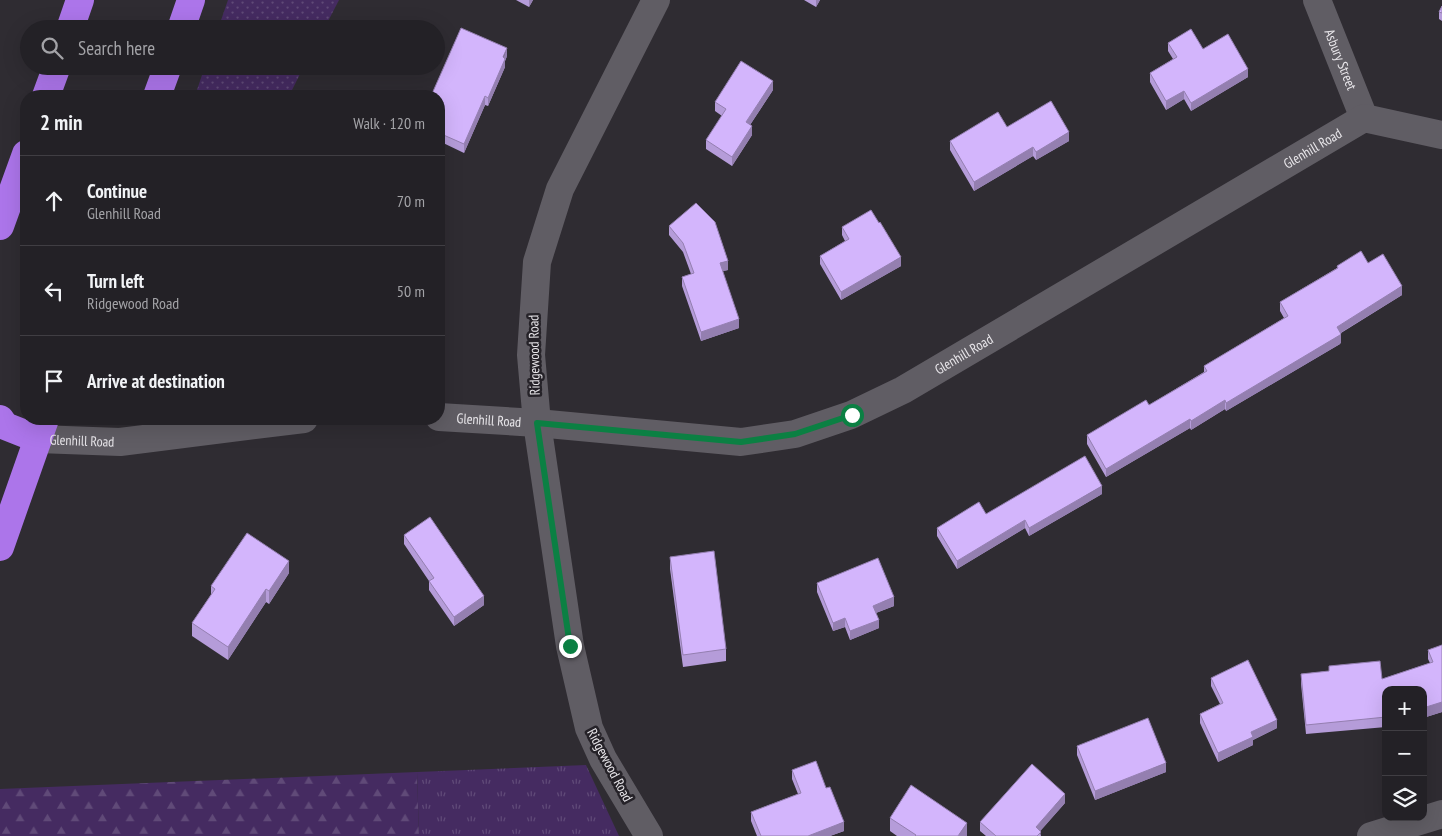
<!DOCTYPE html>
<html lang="en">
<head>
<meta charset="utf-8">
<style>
	:root { --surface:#232126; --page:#2b292e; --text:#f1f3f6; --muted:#a3a3a7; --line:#403e43 }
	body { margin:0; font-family:"PT Sans Narrow",sans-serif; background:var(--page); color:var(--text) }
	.controls { position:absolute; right:15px; bottom:15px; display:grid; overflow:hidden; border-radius:10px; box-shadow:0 5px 20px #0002 }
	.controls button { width:45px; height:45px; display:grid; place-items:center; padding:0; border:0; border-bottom:1px solid var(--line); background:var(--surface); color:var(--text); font:25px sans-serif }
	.stop { position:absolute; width:15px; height:15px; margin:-11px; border:4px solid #0b8043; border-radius:50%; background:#fff }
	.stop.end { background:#0b8043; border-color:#fff; box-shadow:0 1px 5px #0008 }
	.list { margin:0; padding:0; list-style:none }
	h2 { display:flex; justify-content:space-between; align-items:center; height:65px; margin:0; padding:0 20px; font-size:21px }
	h2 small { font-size:16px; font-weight:400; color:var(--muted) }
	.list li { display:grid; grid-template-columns:32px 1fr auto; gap:15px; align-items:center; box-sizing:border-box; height:90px; padding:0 20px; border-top:1px solid var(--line) }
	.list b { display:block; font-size:19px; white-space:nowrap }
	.list p { margin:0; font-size:16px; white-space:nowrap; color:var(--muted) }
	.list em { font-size:16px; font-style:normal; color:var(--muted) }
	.icon { flex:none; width:28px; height:28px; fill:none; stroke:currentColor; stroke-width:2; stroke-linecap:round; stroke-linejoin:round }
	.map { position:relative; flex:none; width:1442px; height:836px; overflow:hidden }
	.search { position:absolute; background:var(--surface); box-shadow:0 5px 20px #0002; left:20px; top:20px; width:425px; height:55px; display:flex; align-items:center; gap:12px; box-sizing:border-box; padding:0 18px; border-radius:28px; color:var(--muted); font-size:19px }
	.panel { position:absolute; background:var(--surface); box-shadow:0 5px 20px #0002; left:20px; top:90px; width:425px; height:335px; border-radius:20px }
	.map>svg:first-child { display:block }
	.grass { fill:url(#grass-dots) }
	.forest { fill:url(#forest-firs) }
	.park { fill:url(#park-tufts) }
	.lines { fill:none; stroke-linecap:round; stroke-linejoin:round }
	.street { stroke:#605d64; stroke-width:28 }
	.highway { stroke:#ac75ea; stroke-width:28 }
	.wall { fill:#b59cd9 }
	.shaded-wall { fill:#947fb0 }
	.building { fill:#d3b5fc; stroke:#947fb0 }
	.route { stroke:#0b8043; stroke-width:6 }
	.labels { text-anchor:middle; stroke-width:5; stroke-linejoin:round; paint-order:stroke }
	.street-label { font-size:14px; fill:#e8e6ea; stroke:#252228 }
</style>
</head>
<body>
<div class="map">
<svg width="1442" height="836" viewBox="0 0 1442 836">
	<defs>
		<pattern id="grass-dots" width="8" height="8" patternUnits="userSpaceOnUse" patternTransform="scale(1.25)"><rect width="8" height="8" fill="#452b61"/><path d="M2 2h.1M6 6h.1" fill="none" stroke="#604a78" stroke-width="1.8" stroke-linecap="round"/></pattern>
		<pattern id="forest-firs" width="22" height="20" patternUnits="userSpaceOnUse" patternTransform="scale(1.25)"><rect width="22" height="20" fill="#452b61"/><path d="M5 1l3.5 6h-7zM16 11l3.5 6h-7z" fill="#604a78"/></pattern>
		<pattern id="park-tufts" width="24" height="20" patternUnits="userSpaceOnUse" patternTransform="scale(1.25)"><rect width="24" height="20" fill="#452b61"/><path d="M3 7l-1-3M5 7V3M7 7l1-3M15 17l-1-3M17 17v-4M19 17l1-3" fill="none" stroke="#604a78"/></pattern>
	</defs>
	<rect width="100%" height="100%" fill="#2f2c32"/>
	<!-- grass -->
	<g class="grass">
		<path d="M228 0H339L324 29H218Z"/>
		<path d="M205 66H304L289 96H195Z"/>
	</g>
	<!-- forest -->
	<path class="forest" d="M417 772 419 836H0V789Z"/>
	<!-- park -->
	<path class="park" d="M586 765 619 836H419L417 772Z"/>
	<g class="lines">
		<!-- street -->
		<g class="street">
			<path id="s1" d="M1317 0 1364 118"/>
			<path id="s2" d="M439 417 537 423 741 442 795 434 851 415 903 390 1364 118 1442 135"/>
			<path id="s3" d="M38 439 120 442 304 419"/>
			<path d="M649 836 603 759 589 728 570 646 537 423 531 355 537 262 560 189 656 0"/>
			<path d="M1371 836 1442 814"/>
		</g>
		<!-- highway -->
		<g class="highway">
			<path d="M70 29 80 0"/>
			<path d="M181 29 191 0"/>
			<path d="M46 96 57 66"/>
			<path d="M157 96 168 66"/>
			<path d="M0 226 26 154"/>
			<path d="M0 419 5 426 38 439"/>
			<path d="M0 547 45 419"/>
		</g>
	</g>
	<!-- wall -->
	<g class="wall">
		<path d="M516 0H533L529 7Z"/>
		<path d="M804 0H820L816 7Z"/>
		<path d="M1442 6V21L1439 19V12Z"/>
		<path d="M1168 43 1203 49 1248 77 1191 111 1184 99 1166 110 1150 82V73L1173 59 1168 51Z"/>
		<path d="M507 56 505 61V67L488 106 485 105 464 153 439 141V96Z"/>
		<path d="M773 90 750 125 752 135 732 166 706 149V140L722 116 715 111V102Z"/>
		<path d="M1007 127 1069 141 1036 160 1033 156 974 191 950 150V141Z"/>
		<path d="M669 226 728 270 722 271 739 328 701 341 682 286V277L691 274 683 252 669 235Z"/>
		<path d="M842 227 901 266 841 300 820 264V256L845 241 842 235Z"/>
		<path d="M1368 263 1402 295 1341 333V342L1340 344 1226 411 1225 409 1191 430 1190 428 1106 477 1087 444V435L1149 405 1204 372V366L1284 318 1280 311V302L1337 268V266Z"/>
		<path d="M1102 494 1029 536 1025 528 957 569 937 536V528L986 514Z"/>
		<path d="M404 535 484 605 454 626 429 590V581L404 544Z"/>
		<path d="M670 557 726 649V661L683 667 670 569Z"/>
		<path d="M289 573 269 604 266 602 228 660 192 636V623L211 595V586Z"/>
		<path d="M817 583 894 606 876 613 879 628 850 640 845 627 833 631 817 592Z"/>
		<path d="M1442 645V712L1423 718 1386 690V727L1306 734 1301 684V674L1329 671V666L1382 679 1430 663 1428 659V650Z"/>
		<path d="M1211 678 1277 728 1253 740V745L1218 762 1200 723V714L1220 704 1211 686Z"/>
		<path d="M1077 746 1166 772 1095 800 1077 755Z"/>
		<path d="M792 770 844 831 830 836H757L751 821V812L798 794 792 779Z"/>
		<path d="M1065 803 1040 831 1041 836H986L980 831V822Z"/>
		<path d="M890 818 967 836H897L890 831Z"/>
	</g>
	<!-- shaded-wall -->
	<g class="shaded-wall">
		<path d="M529 0H533L529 7Z"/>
		<path d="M816 0H820L816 7Z"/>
		<path d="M507 48V56L505 61V67L488 106V98Z"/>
		<path d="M1248 69V77L1191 111V103Z"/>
		<path d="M773 81V90L746 131V122Z"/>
		<path d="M1184 91V99L1166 110V101Z"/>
		<path d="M485 96V105L464 153V144Z"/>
		<path d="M752 126V135L732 166V157Z"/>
		<path d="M1069 132V141L1036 160V152Z"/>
		<path d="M1033 147V156L974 191V182Z"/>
		<path d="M442 228V236L439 252V244Z"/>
		<path d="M901 257V266L841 300V292Z"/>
		<path d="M728 261V270L720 272V263Z"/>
		<path d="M1402 286V295L1337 335V327Z"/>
		<path d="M739 319V328L701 341V332Z"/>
		<path d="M1341 334V342L1340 344 1226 411V403Z"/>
		<path d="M1225 400V409L1191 430V421Z"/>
		<path d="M1190 419V428L1106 477V469Z"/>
		<path d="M1102 486V494L1029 536V528Z"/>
		<path d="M1025 520V528L957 569V561Z"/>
		<path d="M289 561V573L269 604V591Z"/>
		<path d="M266 589V602L228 660V647Z"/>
		<path d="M484 596V605L454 626V617Z"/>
		<path d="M894 597V606L873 614V606Z"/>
		<path d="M845 618V627L833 631V623Z"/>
		<path d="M879 620V628L850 640V631Z"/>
		<path d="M1442 702V712L1423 718V708Z"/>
		<path d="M1277 720V728L1253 740V745L1218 762V753L1251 732Z"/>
		<path d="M1166 763V772L1095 800V791Z"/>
		<path d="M1065 794V803L1036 836V827Z"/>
		<path d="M844 822V831L830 836H808Z"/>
		<path d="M967 823V836H958Z"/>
	</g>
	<!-- building -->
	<g class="building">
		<path d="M1442 6V13L1439 12Z"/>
		<path d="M461 28 507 48 503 57 505 59 488 98 485 96 464 144 439 133V96H431Z"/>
		<path d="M1191 29 1203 49 1228 34 1248 69 1191 103 1184 91 1166 101 1150 73 1177 57 1168 43Z"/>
		<path d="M741 61 773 81 746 122 752 126 732 157 706 140 726 109 715 102Z"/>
		<path d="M1051 101 1069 132 1036 152 1033 147 974 182 950 141 998 112 1007 127Z"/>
		<path d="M696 203 715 222 728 261 720 263 739 319 701 332 682 277 694 273 683 243 669 226Z"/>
		<path d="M871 210 879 223 880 222 901 257 841 292 820 256 849 239 842 227Z"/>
		<path d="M439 227 442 228 439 244Z"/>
		<path d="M1361 251 1368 263 1383 254 1402 286 1337 327 1341 334 1340 335 1226 403 1225 400 1191 421 1190 419 1106 469 1087 435 1146 400 1149 405 1207 371 1204 366 1288 316 1280 302 1338 268 1337 266Z"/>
		<path d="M1085 456 1102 486 1029 528 1025 520 957 561 937 528 979 502 986 514Z"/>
		<path d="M430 517 484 596 454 617 429 581 434 578 404 535Z"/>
		<path d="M247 533 289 561 269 591 266 589 228 647 192 623 215 589 211 586Z"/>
		<path d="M714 551 726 649 683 655 670 557Z"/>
		<path d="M878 558 894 597 873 606 879 620 850 631 845 618 833 623 817 583Z"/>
		<path d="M1442 645V702L1423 708V690H1386V717L1306 725 1301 674 1329 671V666L1380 661 1382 679 1433 662 1428 650Z"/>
		<path d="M1248 660 1277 720 1251 732 1253 737 1218 753 1200 714 1223 703 1211 678Z"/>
		<path d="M1148 718 1166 763 1095 791 1077 746Z"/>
		<path d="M816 761 826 788 830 787 844 822 808 836H761L751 812 801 793 792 770Z"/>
		<path d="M1032 764 1065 794 1036 827 1041 832 1037 836H996L980 822Z"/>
		<path d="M911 785 967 823 958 836H915L916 835 890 818Z"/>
	</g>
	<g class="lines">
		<!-- route -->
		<path class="route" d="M570 646 537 423 741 442 795 434 852 415"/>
	</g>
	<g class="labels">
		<!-- street labels -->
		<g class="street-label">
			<text dy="5" stroke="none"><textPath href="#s1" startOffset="64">Asbury Street</textPath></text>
			<text dy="5" stroke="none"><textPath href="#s2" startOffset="950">Glenhill Road</textPath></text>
			<text transform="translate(534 355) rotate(-91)" y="5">Ridgewood Road</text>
			<text dy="5" stroke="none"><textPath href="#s2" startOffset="545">Glenhill Road</textPath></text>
			<text dy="5" stroke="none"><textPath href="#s2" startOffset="50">Glenhill Road</textPath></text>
			<text dy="5" stroke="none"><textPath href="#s3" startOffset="44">Glenhill Road</textPath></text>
			<text transform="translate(610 765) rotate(62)" y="5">Ridgewood Road</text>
		</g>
	</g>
</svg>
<div class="controls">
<button>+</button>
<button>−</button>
<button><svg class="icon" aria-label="layers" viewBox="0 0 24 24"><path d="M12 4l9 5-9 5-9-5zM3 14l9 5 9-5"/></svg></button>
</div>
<div class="stop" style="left:852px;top:415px"></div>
<div class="stop end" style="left:570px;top:646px"></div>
<div class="search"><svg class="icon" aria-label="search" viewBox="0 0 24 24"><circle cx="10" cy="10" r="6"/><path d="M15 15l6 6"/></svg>Search here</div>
<section class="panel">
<h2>2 min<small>Walk · 120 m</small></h2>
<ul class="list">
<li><svg class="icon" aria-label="ahead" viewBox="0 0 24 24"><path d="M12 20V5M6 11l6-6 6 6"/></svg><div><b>Continue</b><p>Glenhill Road</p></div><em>70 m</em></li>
<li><svg class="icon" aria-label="left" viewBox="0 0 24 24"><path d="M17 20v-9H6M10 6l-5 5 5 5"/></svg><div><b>Turn left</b><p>Ridgewood Road</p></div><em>50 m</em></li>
<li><svg class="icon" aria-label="arrive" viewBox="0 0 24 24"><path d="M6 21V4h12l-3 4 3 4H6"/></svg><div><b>Arrive at destination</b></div></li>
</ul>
</section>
</div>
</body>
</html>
